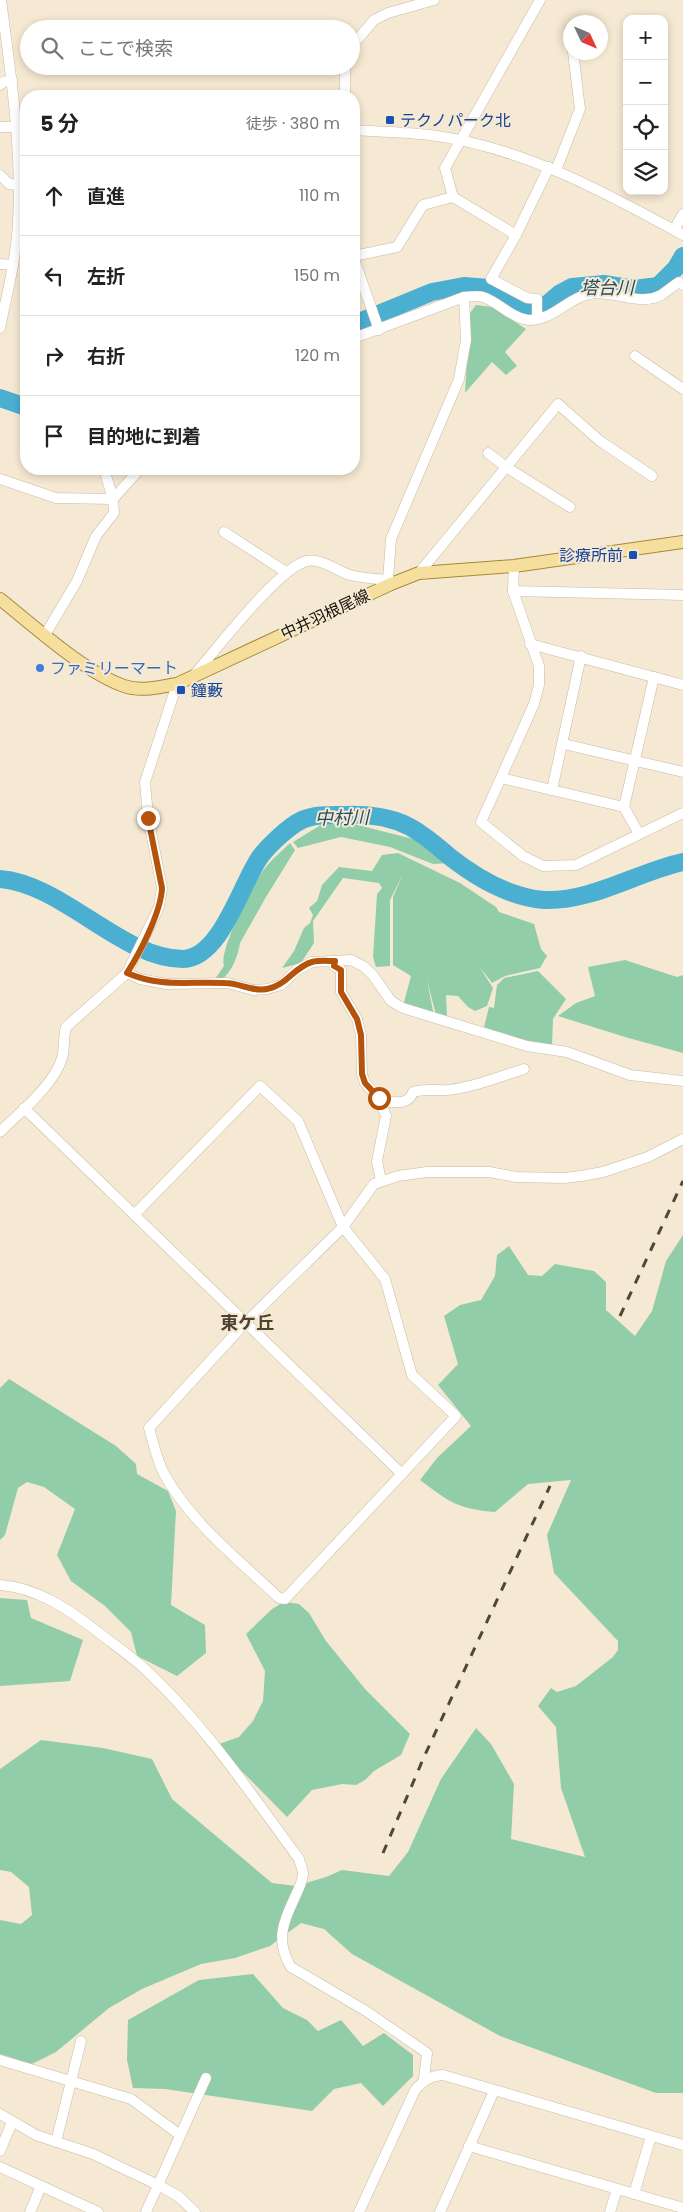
<!DOCTYPE html>
<html lang="ja">
<head>
<meta charset="utf-8">
<style>
	:root { --surface:#fff; --page:#f6f6f6; --text:#222; --muted:#767676; --line:#e0e0e0 }
	body { margin:0; font-family:Poppins,"Noto Sans JP",sans-serif; background:var(--page); color:var(--text) }
	.controls { position:absolute; right:15px; top:15px; display:grid; overflow:hidden; border-radius:10px; box-shadow:0 2px 8px #0003 }
	.controls button { width:45px; height:45px; display:grid; place-items:center; padding:0; border:0; border-bottom:1px solid var(--line); background:var(--surface); color:var(--text); font:25px sans-serif }
	.compass { position:absolute; left:563px; top:15px; width:45px; height:45px; border-radius:50%; background:var(--surface); box-shadow:0 2px 8px #0003; rotate:134deg }
	.stop { position:absolute; width:15px; height:15px; margin:-11px; border:4px solid #b45309; border-radius:50%; background:#fff }
	.stop.end { background:#b45309; border-color:#fff; box-shadow:0 1px 5px #0008 }
	.list { margin:0; padding:0; list-style:none }
	h2 { display:flex; justify-content:space-between; align-items:center; height:65px; margin:0; padding:0 20px; font-size:21px }
	h2 small { font-size:16px; font-weight:400; color:var(--muted) }
	.list li { display:grid; grid-template-columns:32px 1fr auto; gap:15px; align-items:center; box-sizing:border-box; height:80px; padding:0 20px; border-top:1px solid var(--line) }
	.list b { display:block; font-size:19px; white-space:nowrap }
	.list em { font-size:16px; font-style:normal; color:var(--muted) }
	.icon { flex:none; width:28px; height:28px; fill:none; stroke:currentColor; stroke-width:2; stroke-linecap:round; stroke-linejoin:round }
	.map { position:relative; flex:none; width:683px; height:2212px; overflow:hidden }
	.search { position:absolute; background:var(--surface); box-shadow:0 2px 8px #0003; left:20px; top:20px; width:340px; height:55px; display:flex; align-items:center; gap:12px; box-sizing:border-box; padding:0 18px; border-radius:28px; color:var(--muted); font-size:19px }
	.panel { position:absolute; background:var(--surface); box-shadow:0 2px 8px #0003; left:20px; top:90px; width:340px; height:385px; border-radius:20px }
	.map>svg:first-child { display:block }
	.green { fill:#91cda9 }
	.lines { fill:none; stroke-linecap:round; stroke-linejoin:round }
	.river { stroke:#4bafd2; stroke-width:18 }
	.minor-casing { stroke:#c7bba6; stroke-width:11 }
	.major-casing { stroke:#a48a40; stroke-width:14 }
	.minor { stroke:#fff; stroke-width:10 }
	.major { stroke:#f6df9d; stroke-width:12 }
	.rail { stroke:#4d473c; stroke-width:3; stroke-dasharray:9 9; stroke-linecap:butt }
	.route { stroke:#b45309; stroke-width:6 }
	.transit-dot { fill:#1a4fb4; stroke:#f6e9d3; stroke-width:2 }
	.shop-dot { fill:#3f7fe0; stroke:#f6e9d3; stroke-width:2 }
	.labels { text-anchor:middle; stroke-width:4; stroke-linejoin:round; paint-order:stroke }
	.transit-label { font-size:16px; fill:#164399; stroke:#f6e9d3; text-anchor:start }
	.street-label { font-size:16px; fill:#17130b; stroke:#f6e9d3 }
	.shop-label { font-size:16px; fill:#366cbe; stroke:#f6e9d3; text-anchor:start }
	.water-label { font-size:18px; font-style:italic; fill:#234e5e; stroke:#f6e9d3 }
	.neighbourhood-label { font-size:18px; font-weight:bold; fill:#4d4331; stroke:#f6e9d3 }
</style>
</head>
<body>
<div class="map">
<svg width="683" height="2212" viewBox="0 0 683 2212">
	<rect width="100%" height="100%" fill="#f6e9d3"/>
	<!-- green -->
	<g class="green">
		<path d="M476 305 492 307 526 329 505 352 517 366 506 375 492 362 465 393 470 313Z"/>
		<path d="M324 823H350L421 841 437 851 451 863 433 864 390 847 341 837 298 848 293 842Z"/>
		<path d="M290 843 295 850 266 897 240 943C238 956 232 972 221 980L215 979 224 966C218 951 254 882 265 868 272 859 282 851 290 843Z"/>
		<path d="M398 853 460 883 496 907 499 912 534 924 541 949 547 956 540 968 505 976 492 983 479 966 493 988 487 1006 475 1011 468 1007 458 996 446 995 447 1016 436 1015 427 980 434 1016 403 1006 411 976 393 965V897L403 874 390 900V966L376 967 373 957 377 894 382 888 379 883 343 878 313 921 314 943 301 963 282 968 294 951 304 928 310 923 313 915 309 908 317 901 322 885 339 867 372 871 382 855Z"/>
		<path d="M625 960 677 977 683 975V1053L625 1037 558 1016 576 1003 595 996 588 967Z"/>
		<path d="M538 971 566 999 553 1019 552 1046 491 1033 484 1027 489 1007 494 1008 497 985 504 978Z"/>
		<path d="M683 1235V2093H656L500 2036 352 1954 324 1929 301 1923 270 1946 235 1958 201 1964 142 1989 109 2008 56 2052 32 2064 0 2054V1920L21 1924 32 1915 29 1887 11 1872 0 1870V1769L41 1740 103 1748 152 1759 172 1799 272 1883 296 1886 326 1877 342 1870 389 1876 408 1852 441 1779 476 1728 491 1744 514 1784 511 1839 585 1857 561 1788 556 1727 538 1706 551 1688 557 1692 576 1686 613 1657 618 1650V1641L554 1573 547 1535 571 1480 528 1484 495 1512C458 1509 449 1502 420 1480L437 1458 471 1426 438 1385 458 1364 444 1316 460 1305 481 1300 495 1276 497 1255 509 1246 528 1275 542 1276 555 1264 594 1271 606 1282V1310L635 1336 652 1311 666 1261Z"/>
		<path d="M9 1379 116 1446 136 1464 137 1474 168 1491 176 1511 171 1605 205 1625 206 1653 177 1676 137 1656 131 1632 105 1606 71 1581 57 1555 75 1509 44 1487 27 1482 18 1488 5 1535 0 1540V1388Z"/>
		<path d="M0 1598 27 1600 31 1618 83 1640 70 1681 0 1686Z"/>
		<path d="M284 1602 299 1604 309 1613 326 1641 365 1689 410 1734 401 1755 374 1771 365 1780 356 1785 342 1784 312 1790 287 1817 216 1745 239 1737 253 1721 263 1701 265 1671 246 1634 272 1609Z"/>
		<path d="M253 1974 283 2008 307 2020 318 2031 341 2020 363 2046 384 2033 413 2055V2076L383 2106 361 2083 334 2089 312 2111 165 2089 133 2088 127 2060 128 2020 199 1980Z"/>
	</g>
	<g class="lines">
		<!-- river -->
		<g class="river">
			<path d="M354 324 432 292 464 286 489 288 528 308 546 305 559 294 572 287 604 284 634 289 658 286 676 268 683 256"/>
			<path d="M0 398 26 407"/>
			<path d="M0 879C63 884 122 959 183 959 221 958 241 884 260 857 268 846 289 826 302 820 315 814 331 815 346 815 366 814 390 817 408 826 424 834 437 846 450 857 478 879 509 897 544 900 592 902 637 872 683 862"/>
		</g>
		<!-- minor casing -->
		<g class="minor-casing">
			<g id="minor">
				<path d="M570 29V33"/>
				<path d="M351 47 374 20 388 13 434 0"/>
				<path d="M345 66V96"/>
				<path d="M0 85 3 82 12 80"/>
				<path d="M0 127H26"/>
				<path d="M354 130C379 132 405 132 430 135 522 147 603 191 683 235"/>
				<path d="M556 170 580 109 573 52"/>
				<path d="M0 175 9 184 19 185"/>
				<path d="M674 230 683 214"/>
				<path d="M516 235 453 197 445 168 540 0"/>
				<path d="M354 256 397 247 423 205 453 197"/>
				<path d="M354 259 379 330"/>
				<path d="M0 264 13 265"/>
				<path d="M537 319V299L527 298 491 279 516 235 549 167"/>
				<path d="M0 328C7 294 16 259 18 223 22 148 11 75 1 0"/>
				<path d="M354 338 464 297C470 297 478 295 483 297 499 302 513 320 531 320 554 319 568 298 589 294 612 289 639 307 661 295 667 291 673 286 679 282L683 285"/>
				<path d="M635 356 683 389"/>
				<path d="M488 453 506 467 570 507"/>
				<path d="M0 479 56 498 113 499 140 469"/>
				<path d="M224 532 286 572"/>
				<path d="M514 566 513 591 539 666V685L534 704 481 822 523 856 543 866 576 865 683 813"/>
				<path d="M419 573 558 404 600 441 652 476"/>
				<path d="M388 580 391 539 459 379 466 340 464 297"/>
				<path d="M513 591 683 595"/>
				<path d="M45 635 77 581 96 536 114 513 113 499 104 469"/>
				<path d="M530 644 683 685"/>
				<path d="M195 674C216 650 279 567 307 561 320 558 338 571 350 575 362 578 375 579 388 580L391 584"/>
				<path d="M564 744 683 772"/>
				<path d="M501 778 624 807 639 834"/>
				<path d="M552 790 581 656"/>
				<path d="M624 807 654 677"/>
				<path d="M335 961 334 966 341 970V992L357 1019 361 1035 362 1074 365 1083 379 1098 386 1116 377 1161 381 1181"/>
				<path d="M127 973 140 979 166 984 228 983 253 990 267 989 281 985 297 970 312 962 351 960 363 966 372 974 391 1001 403 1008 527 1046 567 1052 630 1075 683 1081"/>
				<path d="M380 1101C392 1102 409 1106 413 1092 425 1088 437 1091 448 1090 474 1087 499 1077 524 1069"/>
				<path d="M24 1108 402 1474"/>
				<path d="M0 1132C19 1113 55 1084 62 1058 65 1048 63 1037 66 1027L127 973 159 907 162 888 148 817 145 782 177 684"/>
				<path d="M134 1215 260 1086 298 1121 343 1227 385 1279 412 1375 456 1416 285 1599 279 1598C238 1559 190 1522 163 1472 157 1459 153 1442 149 1428L246 1322 343 1227 374 1184 398 1176 427 1172H489L516 1177 564 1178 581 1176 603 1172 648 1157 683 1139"/>
				<path d="M0 1585C38 1588 68 1609 98 1632 113 1644 131 1656 146 1670 205 1725 251 1794 299 1859 300 1864 303 1869 303 1874 303 1881 298 1890 295 1897 283 1922 275 1941 291 1967L366 2011 427 2053 424 2079"/>
				<path d="M0 2060 131 2099 180 2135"/>
				<path d="M0 2114 36 2135 93 2154 158 2185 178 2196 195 2212"/>
				<path d="M56 2142 81 2041"/>
				<path d="M469 2146 683 2208"/>
				<path d="M0 2151 12 2122"/>
				<path d="M0 2167 98 2212"/>
				<path d="M634 2194 651 2136"/>
				<path d="M30 2212 41 2186"/>
				<path d="M146 2212 206 2078"/>
				<path d="M359 2212 415 2090C424 2080 430 2076 443 2075L683 2145"/>
				<path d="M440 2212 494 2091"/>
				<path d="M610 2212 617 2189"/>
			</g>
		</g>
		<!-- major casing -->
		<g class="major-casing">
			<path id="major" d="M0 599C34 626 84 672 124 686 141 692 159 687 177 684L391 584 419 573 514 566 683 542"/>
		</g>
		<!-- minor -->
		<use href="#minor" class="minor"/>
		<!-- major -->
		<use href="#major" class="major"/>
		<!-- rail -->
		<g class="rail">
			<path d="M620 1316 683 1181"/>
			<path d="M383 1853 424 1757 550 1486"/>
		</g>
	</g>
	<g class="lines">
		<!-- route -->
		<path class="route" d="M148 818 162 888C161 912 140 953 127 973 162 988 189 981 225 983 240 983 252 992 267 989 286 986 294 967 312 962 319 960 328 961 335 961L334 966 341 970V992L357 1019 361 1035 362 1074 365 1083 379 1098"/>
	</g>
	<!-- markers -->
	<g class="transit-dot">
		<rect x="385" y="115" width="10" height="10" rx="2.5"/>
		<rect x="628" y="550" width="10" height="10" rx="2.5"/>
		<rect x="176" y="685" width="10" height="10" rx="2.5"/>
	</g>
	<circle class="shop-dot" cx="40" cy="668" r="5"/>
	<g class="labels">
		<!-- transit labels -->
		<g class="transit-label">
			<text x="400" y="126">テクノパーク北</text>
			<text x="623" y="561" text-anchor="end">診療所前</text>
			<text x="191" y="696">鐘藪</text>
		</g>
		<!-- street labels -->
		<g class="street-label">
			<text transform="translate(325 614) rotate(-25)" y="6">中井羽根尾線</text>
		</g>
		<!-- shop labels -->
		<g class="shop-label">
			<text x="50" y="674">ファミリーマート</text>
		</g>
		<!-- water labels -->
		<g class="water-label">
			<text x="607" y="294">塔台川</text>
			<text transform="translate(342 818) rotate(-1)" y="6">中村川</text>
		</g>
		<!-- neighbourhood labels -->
		<g class="neighbourhood-label">
			<text x="247" y="1329">東ケ丘</text>
		</g>
	</g>
</svg>
<div class="controls">
<button>+</button>
<button>−</button>
<button><svg class="icon" aria-label="locate" viewBox="0 0 24 24"><circle cx="12" cy="12" r="6"/><path d="M12 2v4M12 18v4M2 12h4M18 12h4"/></svg></button>
<button><svg class="icon" aria-label="layers" viewBox="0 0 24 24"><path d="M12 4l9 5-9 5-9-5zM3 14l9 5 9-5"/></svg></button>
</div>
<svg class="compass" viewBox="-18 -18 36 36"><path d="M0-13l5 13h-10z" fill="#e53935"/><path d="M0 13l5-13h-10z" fill="#767676"/></svg>
<div class="stop" style="left:379px;top:1098px"></div>
<div class="stop end" style="left:148px;top:818px"></div>
<div class="search"><svg class="icon" aria-label="search" viewBox="0 0 24 24"><circle cx="10" cy="10" r="6"/><path d="M15 15l6 6"/></svg>ここで検索</div>
<section class="panel">
<h2>5 分<small>徒歩 · 380 m</small></h2>
<ul class="list">
<li><svg class="icon" aria-label="ahead" viewBox="0 0 24 24"><path d="M12 20V5M6 11l6-6 6 6"/></svg><div><b>直進</b></div><em>110 m</em></li>
<li><svg class="icon" aria-label="left" viewBox="0 0 24 24"><path d="M17 20v-9H6M10 6l-5 5 5 5"/></svg><div><b>左折</b></div><em>150 m</em></li>
<li><svg class="icon" aria-label="right" viewBox="0 0 24 24"><path d="M7 20v-9h11M14 6l5 5-5 5"/></svg><div><b>右折</b></div><em>120 m</em></li>
<li><svg class="icon" aria-label="arrive" viewBox="0 0 24 24"><path d="M6 21V4h12l-3 4 3 4H6"/></svg><div><b>目的地に到着</b></div></li>
</ul>
</section>
</div>
</body>
</html>
